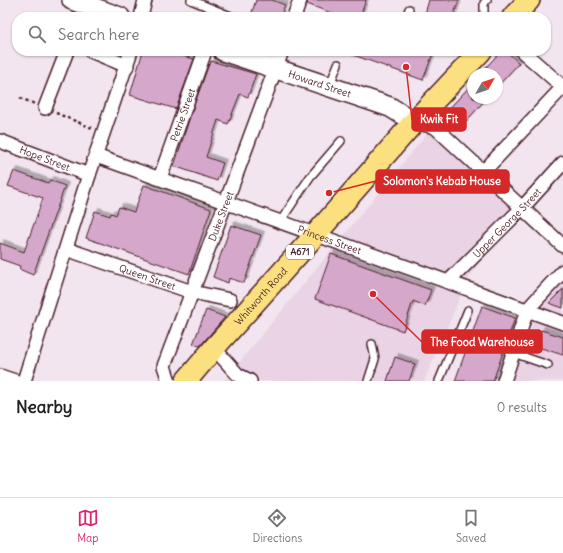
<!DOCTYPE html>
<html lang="en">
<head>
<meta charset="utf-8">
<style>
	:root { --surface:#fff; --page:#f6f6f6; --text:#222; --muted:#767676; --line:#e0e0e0; --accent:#db2777 }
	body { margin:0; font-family:Delius,sans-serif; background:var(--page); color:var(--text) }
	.compass { position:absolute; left:467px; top:68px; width:36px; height:36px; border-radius:50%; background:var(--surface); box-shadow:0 1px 3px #0004; rotate:50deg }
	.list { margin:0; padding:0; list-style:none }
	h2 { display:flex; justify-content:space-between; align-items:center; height:52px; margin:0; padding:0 16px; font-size:17px }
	h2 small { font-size:13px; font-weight:400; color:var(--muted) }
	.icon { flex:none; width:22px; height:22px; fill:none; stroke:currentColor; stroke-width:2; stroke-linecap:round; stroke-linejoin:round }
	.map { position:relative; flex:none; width:563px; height:381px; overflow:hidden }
	.search { position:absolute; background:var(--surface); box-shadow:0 1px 3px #0004; left:12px; right:12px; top:12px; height:44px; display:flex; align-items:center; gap:10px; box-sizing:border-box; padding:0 14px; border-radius:16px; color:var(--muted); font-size:15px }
	.sheet { height:116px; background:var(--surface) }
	nav { display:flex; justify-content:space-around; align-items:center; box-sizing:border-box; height:56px; border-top:1px solid var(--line); background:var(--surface); font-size:11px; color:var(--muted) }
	nav a { display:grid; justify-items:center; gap:2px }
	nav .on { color:var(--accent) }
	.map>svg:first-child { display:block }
	.built { fill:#e9d3e4 }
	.building { fill:#d5a8cb; stroke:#4a1f2b; filter:url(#shadow) }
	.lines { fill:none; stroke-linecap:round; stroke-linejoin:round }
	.lane-casing { stroke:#4a1f2b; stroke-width:10 }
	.street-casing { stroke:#4a1f2b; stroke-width:16 }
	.secondary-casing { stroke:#4a1f2b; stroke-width:22 }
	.primary-casing { stroke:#4a1f2b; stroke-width:24 }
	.path { stroke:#4a1f2b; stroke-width:2.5; stroke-dasharray:3 3; stroke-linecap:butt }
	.lane { stroke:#fff; stroke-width:7 }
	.street { stroke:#fff; stroke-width:13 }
	.secondary { stroke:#fff; stroke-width:19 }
	.primary { stroke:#fce080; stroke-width:21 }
	.labels { text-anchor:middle; stroke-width:4; stroke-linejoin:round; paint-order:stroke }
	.shield { fill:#fff; stroke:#80626b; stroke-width:1 }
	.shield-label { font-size:9px; font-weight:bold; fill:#4a1f2b }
	.street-label { font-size:10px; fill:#4a1f2b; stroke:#fff }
	.leader { fill:none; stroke:#d62828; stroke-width:1.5 }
	.callout-dot { fill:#d62828; stroke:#fff; stroke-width:1.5 }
	.callout { fill:#d62828; stroke:#d62828; stroke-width:1.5 }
	.callout-label { font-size:11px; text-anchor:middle; font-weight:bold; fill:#fff }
</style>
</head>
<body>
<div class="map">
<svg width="563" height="381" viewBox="0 0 563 381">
	<defs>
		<filter id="shadow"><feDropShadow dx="3.5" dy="-3.5" stdDeviation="0" flood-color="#0004"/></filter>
	</defs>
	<rect width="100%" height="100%" fill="#f2e5ef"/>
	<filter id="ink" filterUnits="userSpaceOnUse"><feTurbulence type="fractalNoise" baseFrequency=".025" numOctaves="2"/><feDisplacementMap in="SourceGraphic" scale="8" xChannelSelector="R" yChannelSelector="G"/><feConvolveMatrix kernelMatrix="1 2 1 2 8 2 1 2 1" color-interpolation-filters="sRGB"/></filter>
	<g filter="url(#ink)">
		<!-- built -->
		<g class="built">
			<path d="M430 130 514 208 466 283 424 381H224Z"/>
			<path d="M563 282V381H511L539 307Z"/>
		</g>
		<!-- building -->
		<g class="building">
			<path d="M256 0H272L285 5 280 17H263L252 12Z"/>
			<path d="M308 0H366L360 17H342L307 4Z"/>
			<path d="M429 0H459L453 17 440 13 439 17H424Z"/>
			<path d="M143 51H166L194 59 176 109 130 95Z"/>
			<path d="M345 51H434L423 80 345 52Z"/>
			<path d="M501 51H506L519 63 497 87V74H480Z"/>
			<path d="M211 61 256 74 248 97 240 94 228 124 218 120 206 157 223 163 217 181 174 166 191 114 209 64 210 65Z"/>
			<path d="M473 83V98H487L460 128 444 114Z"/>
			<path d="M14 171 48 183 50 180 65 186 33 275 19 269 20 266 0 259V243L24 252 43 198 8 186Z"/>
			<path d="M144 185 211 209 189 274 86 238 95 211 110 216 111 213 116 215 119 207 134 212Z"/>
			<path d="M231 225 261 235 244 283 229 278 228 283 213 277Z"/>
			<path d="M331 254 431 290 425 306 413 301 403 331 315 299Z"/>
			<path d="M563 289V308L549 303Z"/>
			<path d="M482 306 515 318 493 381H455Z"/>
			<path d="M206 310 225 317 200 346 193 344Z"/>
			<path d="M541 330 563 337V355L535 346Z"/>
			<path d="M395 357 415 364 409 381H387Z"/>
		</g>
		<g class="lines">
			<!-- lane casing -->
			<g class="lane-casing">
				<g id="lane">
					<path d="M191 0 233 17"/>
					<path d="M406 17 409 9"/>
					<path d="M484 17V3L487 0"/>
					<path d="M329 87 338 64"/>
					<path d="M280 222 310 177 341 141"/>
					<path d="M513 353 548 365"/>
					<path d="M368 381 375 359 372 344"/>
					<path d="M439 381 468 310"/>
				</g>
			</g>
			<!-- street casing -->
			<g class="street-casing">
				<g id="street">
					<path d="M141 17 145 0"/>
					<path d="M294 17 300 0"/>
					<path d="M91 51 127 66"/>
					<path d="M522 51 563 87"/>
					<path d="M45 108 67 51"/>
					<path d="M414 122 435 127 563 246"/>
					<path id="s1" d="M0 141 89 175"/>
					<path id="s2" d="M96 156 563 323"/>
					<path d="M484 171 563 87"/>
					<path id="s3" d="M160 178 205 51"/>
					<path id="s4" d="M66 249 192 292 230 300"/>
					<path id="s5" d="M449 281 523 207 563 163"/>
					<path d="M214 348 238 375 250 381"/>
					<path d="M0 376 15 381"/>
					<path d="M24 381 89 175 131 51"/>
					<path id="s6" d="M169 381 164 366 226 202 282 51"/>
					<path d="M504 381 527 310 563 271"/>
				</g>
			</g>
			<!-- secondary casing -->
			<g class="secondary-casing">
				<g id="secondary">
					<path d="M72 0 120 17"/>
					<path id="s7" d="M223 51 390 107 414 122"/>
				</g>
			</g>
			<!-- primary casing -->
			<g class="primary-casing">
				<g id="primary">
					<path d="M513 17 529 0"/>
					<path id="s8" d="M186 381 214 348 316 234 414 122 481 51"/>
				</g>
			</g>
			<!-- path -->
			<g class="path">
				<path d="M20 98 35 104"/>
				<path d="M56 113 92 128"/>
			</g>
			<!-- lane -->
			<use href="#lane" class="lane"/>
			<!-- street -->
			<use href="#street" class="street"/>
			<!-- secondary -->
			<use href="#secondary" class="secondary"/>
			<!-- primary -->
			<use href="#primary" class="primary"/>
		</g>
	</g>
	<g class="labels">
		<!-- shield labels -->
		<rect class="shield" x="286" y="245" width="28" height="14" rx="3"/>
		<g class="shield-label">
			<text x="300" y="255">A671</text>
		</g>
		<!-- street labels -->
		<g class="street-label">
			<text dy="4" stroke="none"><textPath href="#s7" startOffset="102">Howard Street</textPath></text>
			<text dy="4" stroke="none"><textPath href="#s3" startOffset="67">Petrie Street</textPath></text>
			<text dy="4" stroke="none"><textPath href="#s1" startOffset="48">Hope Street</textPath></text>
			<text dy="4" stroke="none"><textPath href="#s6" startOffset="176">Duke Street</textPath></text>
			<text dy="4" stroke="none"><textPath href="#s5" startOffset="82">Upper George Street</textPath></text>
			<text dy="4" stroke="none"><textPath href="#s2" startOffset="248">Princess Street</textPath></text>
			<text dy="4" stroke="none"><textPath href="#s4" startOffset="86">Queen Street</textPath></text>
			<text dy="4" stroke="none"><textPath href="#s8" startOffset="113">Whitworth Road</textPath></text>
		</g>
	</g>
	<!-- callouts -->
	<path class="leader" d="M406 67L412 120M329 193L376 181M373 294L422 342"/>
	<g class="callout-dot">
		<circle cx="406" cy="67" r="4"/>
		<circle cx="329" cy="193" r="4"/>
		<circle cx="373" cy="294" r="4"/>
	</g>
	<g class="callout">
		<rect x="412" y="108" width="54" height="23" rx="4"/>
		<rect x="376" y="170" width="133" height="23" rx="4"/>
		<rect x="422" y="330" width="120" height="23" rx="4"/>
	</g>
	<g class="callout-label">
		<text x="439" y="123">Kwik Fit</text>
		<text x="442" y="185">Solomon's Kebab House</text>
		<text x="482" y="346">The Food Warehouse</text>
	</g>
</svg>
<svg class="compass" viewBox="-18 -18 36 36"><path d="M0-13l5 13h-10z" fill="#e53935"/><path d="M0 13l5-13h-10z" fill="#767676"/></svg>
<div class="search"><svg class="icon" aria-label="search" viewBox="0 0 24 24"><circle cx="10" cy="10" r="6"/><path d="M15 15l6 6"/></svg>Search here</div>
</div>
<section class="sheet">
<h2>Nearby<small>0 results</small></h2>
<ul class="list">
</ul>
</section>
<nav>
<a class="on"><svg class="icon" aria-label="map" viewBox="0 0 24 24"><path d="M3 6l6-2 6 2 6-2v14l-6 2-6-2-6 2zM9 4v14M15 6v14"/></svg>Map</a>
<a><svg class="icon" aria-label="directions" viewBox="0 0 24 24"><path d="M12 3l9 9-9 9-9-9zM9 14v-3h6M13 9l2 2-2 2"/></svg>Directions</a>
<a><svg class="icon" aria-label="saved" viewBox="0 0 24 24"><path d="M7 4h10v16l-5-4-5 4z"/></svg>Saved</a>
</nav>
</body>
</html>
